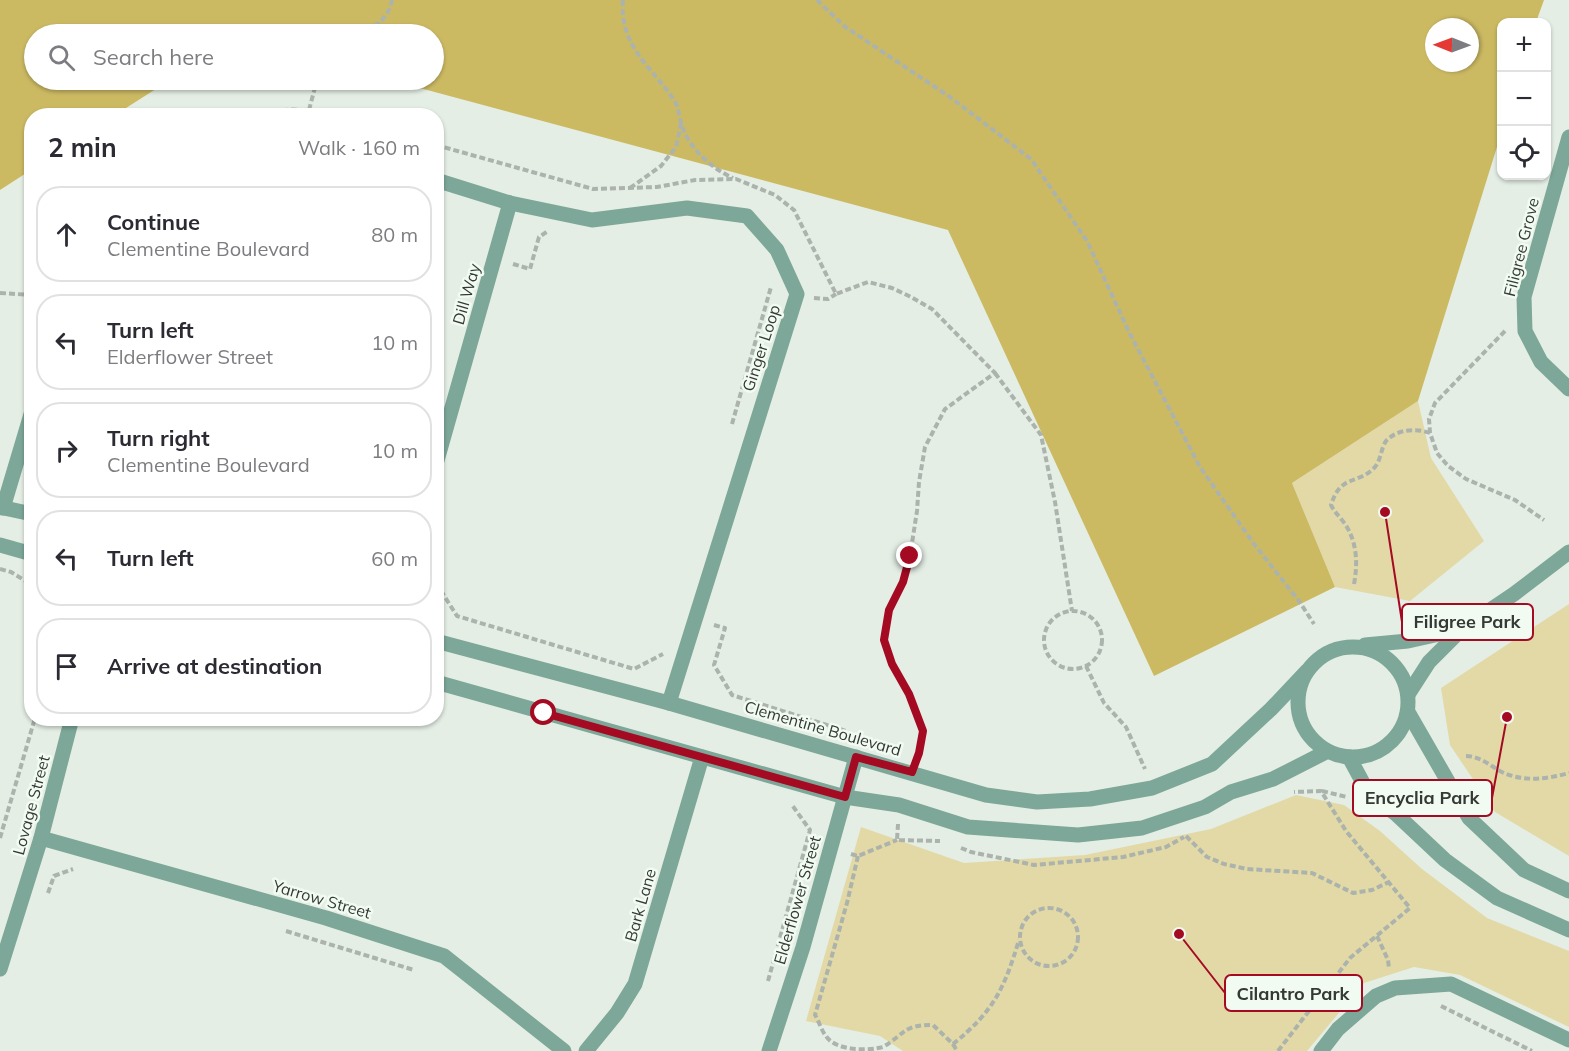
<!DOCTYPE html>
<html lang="en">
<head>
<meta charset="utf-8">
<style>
	:root { --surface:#fff; --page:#f7f7f7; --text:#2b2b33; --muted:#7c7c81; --line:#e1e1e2 }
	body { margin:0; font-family:Mulish,sans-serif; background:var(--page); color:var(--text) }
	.controls { position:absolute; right:18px; top:18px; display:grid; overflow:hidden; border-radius:12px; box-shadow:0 2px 4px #0004 }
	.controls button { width:54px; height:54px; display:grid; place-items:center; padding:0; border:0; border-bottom:2px solid var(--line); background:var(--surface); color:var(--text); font:30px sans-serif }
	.compass { position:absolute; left:1425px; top:18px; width:54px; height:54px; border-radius:50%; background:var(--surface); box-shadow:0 2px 4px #0004; rotate:271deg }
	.stop { position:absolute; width:18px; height:18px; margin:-14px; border:4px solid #a50a23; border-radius:50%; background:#fff }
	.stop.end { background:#a50a23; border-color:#fff; box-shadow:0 2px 6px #0008 }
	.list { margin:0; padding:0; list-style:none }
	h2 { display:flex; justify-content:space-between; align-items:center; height:78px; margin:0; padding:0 24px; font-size:26px }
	h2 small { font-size:20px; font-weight:400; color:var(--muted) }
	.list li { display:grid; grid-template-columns:39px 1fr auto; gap:18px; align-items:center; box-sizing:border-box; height:96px; margin:0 12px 12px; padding:0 12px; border:2px solid var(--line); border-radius:24px }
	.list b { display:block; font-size:22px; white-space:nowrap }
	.list p { margin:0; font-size:20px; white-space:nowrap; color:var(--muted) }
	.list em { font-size:20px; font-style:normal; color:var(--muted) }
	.icon { flex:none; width:33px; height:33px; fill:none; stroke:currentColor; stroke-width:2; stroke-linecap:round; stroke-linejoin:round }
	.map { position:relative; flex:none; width:1569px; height:1051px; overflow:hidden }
	.search { position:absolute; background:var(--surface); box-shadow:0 2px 4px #0004; left:24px; top:24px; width:420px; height:66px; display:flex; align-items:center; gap:15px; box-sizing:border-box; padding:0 21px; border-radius:33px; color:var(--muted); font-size:22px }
	.panel { position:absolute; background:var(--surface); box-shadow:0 2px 4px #0004; left:24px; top:108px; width:420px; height:618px; border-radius:24px }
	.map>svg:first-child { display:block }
	.green { fill:#e3d9a6 }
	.forest { fill:#ccba63; fill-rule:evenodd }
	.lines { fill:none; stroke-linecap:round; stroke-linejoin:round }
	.path { stroke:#abb3ac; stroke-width:4; stroke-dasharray:6 3; stroke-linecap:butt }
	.lane { stroke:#7da799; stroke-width:15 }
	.street { stroke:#7da799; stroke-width:15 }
	.route { stroke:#a50a23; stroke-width:8 }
	.labels { text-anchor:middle; stroke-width:5; stroke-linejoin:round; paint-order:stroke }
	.street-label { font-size:16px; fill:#353935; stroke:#f1fbf2 }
	.leader { fill:none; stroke:#a50a23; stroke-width:2 }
	.callout-dot { fill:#a50a23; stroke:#f1fbf2; stroke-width:2 }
	.callout { fill:#f1fbf2; stroke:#a50a23; stroke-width:2 }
	.callout-label { font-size:18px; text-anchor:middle; font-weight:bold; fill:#353935 }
</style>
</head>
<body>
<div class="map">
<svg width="1569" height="1051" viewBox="0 0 1569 1051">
	<rect width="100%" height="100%" fill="#e4eee5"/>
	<!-- green -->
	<g class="green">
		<path d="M1418 401 1431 458 1484 541 1410 601 1335 587 1292 483Z"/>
		<path d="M1569 604V856L1495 812 1450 745 1441 688Z"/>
		<path d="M1296 795 1344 805 1380 831 1422 869 1487 918 1569 951V1027L1460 975 1414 967 1364 983 1307 1051H903L880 1036 806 1021 861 827 964 863 1085 855 1211 829Z"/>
	</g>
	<!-- forest -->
	<path class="forest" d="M0 0H1544L1536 22H1502L1501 134 1418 401 1292 483 1335 587 1154 676 948 230 390 80H434V34H34V80H170L115 115 32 116 31 170 0 190ZM1434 27H1470V63H1434Z"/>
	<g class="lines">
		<!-- path -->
		<g class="path">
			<path d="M623 0C619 46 651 66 674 100 679 107 679 118 682 126 690 149 711 168 733 178"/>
			<path d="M817 0 844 26 950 97 1031 159 1087 241 1129 332 1200 467 1254 544 1299 601 1314 624"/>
			<path d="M358 34C376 27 388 19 392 0"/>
			<path d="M309 110 317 80"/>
			<path d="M256 116C283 107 302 108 329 116"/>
			<path d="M436 145 593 189 657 187 695 180 736 179 775 195 794 210 836 294 868 282 892 288 909 296 932 309 995 373 945 409 925 447 919 482 917 511 910 556 903 582 889 610 884 640 892 664 909 694 923 731 918 754"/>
			<path d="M630 188 661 166 676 147 681 124"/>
			<path d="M513 264 530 269 539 237 548 231"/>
			<path d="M0 293 32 295"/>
			<path d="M814 298 828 299 836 294"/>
			<path d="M1505 331 1435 403 1429 419 1430 433 1437 453 1448 466 1466 479 1515 500 1544 520"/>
			<path d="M995 373 1041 435 1055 502 1072 611"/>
			<path d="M732 424 771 287"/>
			<path d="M436 567 441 568 436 576"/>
			<path d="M0 569 11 572 32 585"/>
			<path d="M436 583 457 616 634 669 663 654"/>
			<path d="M1354 584C1358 563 1357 542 1345 524 1340 517 1335 513 1331 505 1341 473 1357 486 1375 467 1381 460 1381 448 1386 441 1397 429 1416 428 1430 433"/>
			<circle cx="1073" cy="640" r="29"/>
			<path d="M714 625 725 628 714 665 732 695 846 731"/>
			<path d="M1086 666 1104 703 1126 727 1145 769"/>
			<path d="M1466 756C1481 756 1491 767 1504 773 1525 782 1548 779 1569 773"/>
			<path d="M1322 791 1347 797"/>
			<path d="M898 824 897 840 940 841"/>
			<path d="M1186 836 1207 857 1224 864 1247 869 1312 873 1353 893 1372 890 1389 882"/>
			<path d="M0 838 35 718"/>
			<path d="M961 848 971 852 1034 865 1123 857 1166 847 1184 837"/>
			<path d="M851 854 858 856 897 840"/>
			<path d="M858 856 847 903 815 1015C819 1021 821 1030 826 1036 835 1051 868 1051 883 1047 906 1033 903 1025 933 1025L953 1044C994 1011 1004 989 1019 940"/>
			<path d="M48 893 54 876 73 869"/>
			<circle cx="1049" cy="937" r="29"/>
			<path d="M286 931 414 970"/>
			<path d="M1377 936 1388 960 1389 968"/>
			<path d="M768 981 810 830 792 805"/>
			<path d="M1441 1006 1532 1051"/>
			<path d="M953 1044 957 1051"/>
			<path d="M1278 1051 1350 958 1410 908 1346 831 1321 791 1294 792"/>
		</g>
		<!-- lane -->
		<path class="lane" d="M3 508 32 411"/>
		<!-- street -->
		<g class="street">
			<path d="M1569 137 1524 297 1525 331 1541 362 1569 389"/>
			<path d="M436 180 510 203 592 220 687 208 747 216 777 250 797 294 669 703"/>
			<path d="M436 464 510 203"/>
			<path d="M0 507 32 514"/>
			<path d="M0 545 32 554"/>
			<path d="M436 641 669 703 986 795 1037 802 1090 799 1152 788 1212 764 1271 709 1307 671"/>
			<path d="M1365 645 1408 641 1462 629"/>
			<circle cx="1353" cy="702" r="55"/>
			<path d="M436 682 845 797 899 805 968 827 1078 835 1142 828 1205 807 1231 792 1273 779 1326 752"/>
			<path d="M1409 693 1429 662 1462 629 1514 594 1569 552"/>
			<path d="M1408 712 1469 818 1524 870 1569 891"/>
			<path d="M1349 757 1369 794 1396 814 1445 860 1497 898 1569 930"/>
			<path d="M41 838 326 918 444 956 564 1051"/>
			<path d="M0 969 41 838 72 718"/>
			<path d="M586 1051 617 1013 635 984 702 757"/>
			<path d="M769 1051 803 947 856 757"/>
			<path d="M1321 1051 1338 1029 1376 996 1395 988 1451 984 1569 1040"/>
		</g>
	</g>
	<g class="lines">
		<!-- route -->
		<path class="route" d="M544 713 845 797 856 757 912 772 919 753 923 731 909 694 892 664 884 640 889 610 903 582 910 556"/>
	</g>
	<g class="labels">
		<!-- street labels -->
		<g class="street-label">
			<text transform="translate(1521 247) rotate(-76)" y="6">Filigree Grove</text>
			<text transform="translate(466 294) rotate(-74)" y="6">Dill Way</text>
			<text transform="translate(761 348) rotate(-72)" y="6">Ginger Loop</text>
			<text transform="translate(823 728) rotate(16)" y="6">Clementine Boulevard</text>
			<text transform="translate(31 805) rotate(-75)" y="6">Lovage Street</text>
			<text transform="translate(322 899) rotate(16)" y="6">Yarrow Street</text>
			<text transform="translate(797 900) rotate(-74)" y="6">Elderflower Street</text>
			<text transform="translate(640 905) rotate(-74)" y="6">Bark Lane</text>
		</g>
	</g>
	<!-- callouts -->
	<path class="leader" d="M1385 512L1402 622M1507 717L1492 798M1179 934L1225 993"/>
	<g class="callout-dot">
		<circle cx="1385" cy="512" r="6"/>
		<circle cx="1507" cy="717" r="6"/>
		<circle cx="1179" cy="934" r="6"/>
	</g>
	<g class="callout">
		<rect x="1402" y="604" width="131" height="36" rx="6"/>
		<rect x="1353" y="780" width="139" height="36" rx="6"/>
		<rect x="1225" y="975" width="137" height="36" rx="6"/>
	</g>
	<g class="callout-label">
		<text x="1467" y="628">Filigree Park</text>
		<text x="1422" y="804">Encyclia Park</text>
		<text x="1293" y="1000">Cilantro Park</text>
	</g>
</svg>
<div class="controls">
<button>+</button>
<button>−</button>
<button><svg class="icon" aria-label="locate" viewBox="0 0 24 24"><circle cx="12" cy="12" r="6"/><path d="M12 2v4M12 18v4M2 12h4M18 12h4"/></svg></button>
</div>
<svg class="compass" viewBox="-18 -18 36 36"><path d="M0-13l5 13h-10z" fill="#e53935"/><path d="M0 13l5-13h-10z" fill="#7c7c81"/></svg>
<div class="stop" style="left:544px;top:713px"></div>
<div class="stop end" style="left:910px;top:556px"></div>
<div class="search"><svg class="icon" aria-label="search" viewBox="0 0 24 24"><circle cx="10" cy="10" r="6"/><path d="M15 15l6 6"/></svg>Search here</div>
<section class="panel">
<h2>2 min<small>Walk · 160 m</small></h2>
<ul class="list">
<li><svg class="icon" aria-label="ahead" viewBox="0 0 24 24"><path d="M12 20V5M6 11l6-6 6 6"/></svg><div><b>Continue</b><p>Clementine Boulevard</p></div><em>80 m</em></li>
<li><svg class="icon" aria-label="left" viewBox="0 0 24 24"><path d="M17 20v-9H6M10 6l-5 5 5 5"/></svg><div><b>Turn left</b><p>Elderflower Street</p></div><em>10 m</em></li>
<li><svg class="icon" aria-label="right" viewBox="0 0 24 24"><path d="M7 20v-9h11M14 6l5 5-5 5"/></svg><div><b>Turn right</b><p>Clementine Boulevard</p></div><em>10 m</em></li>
<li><svg class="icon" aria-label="left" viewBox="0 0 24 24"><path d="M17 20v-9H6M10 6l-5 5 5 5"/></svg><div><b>Turn left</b></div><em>60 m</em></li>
<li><svg class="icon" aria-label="arrive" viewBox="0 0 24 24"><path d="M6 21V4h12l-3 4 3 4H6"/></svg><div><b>Arrive at destination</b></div></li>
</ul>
</section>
</div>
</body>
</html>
